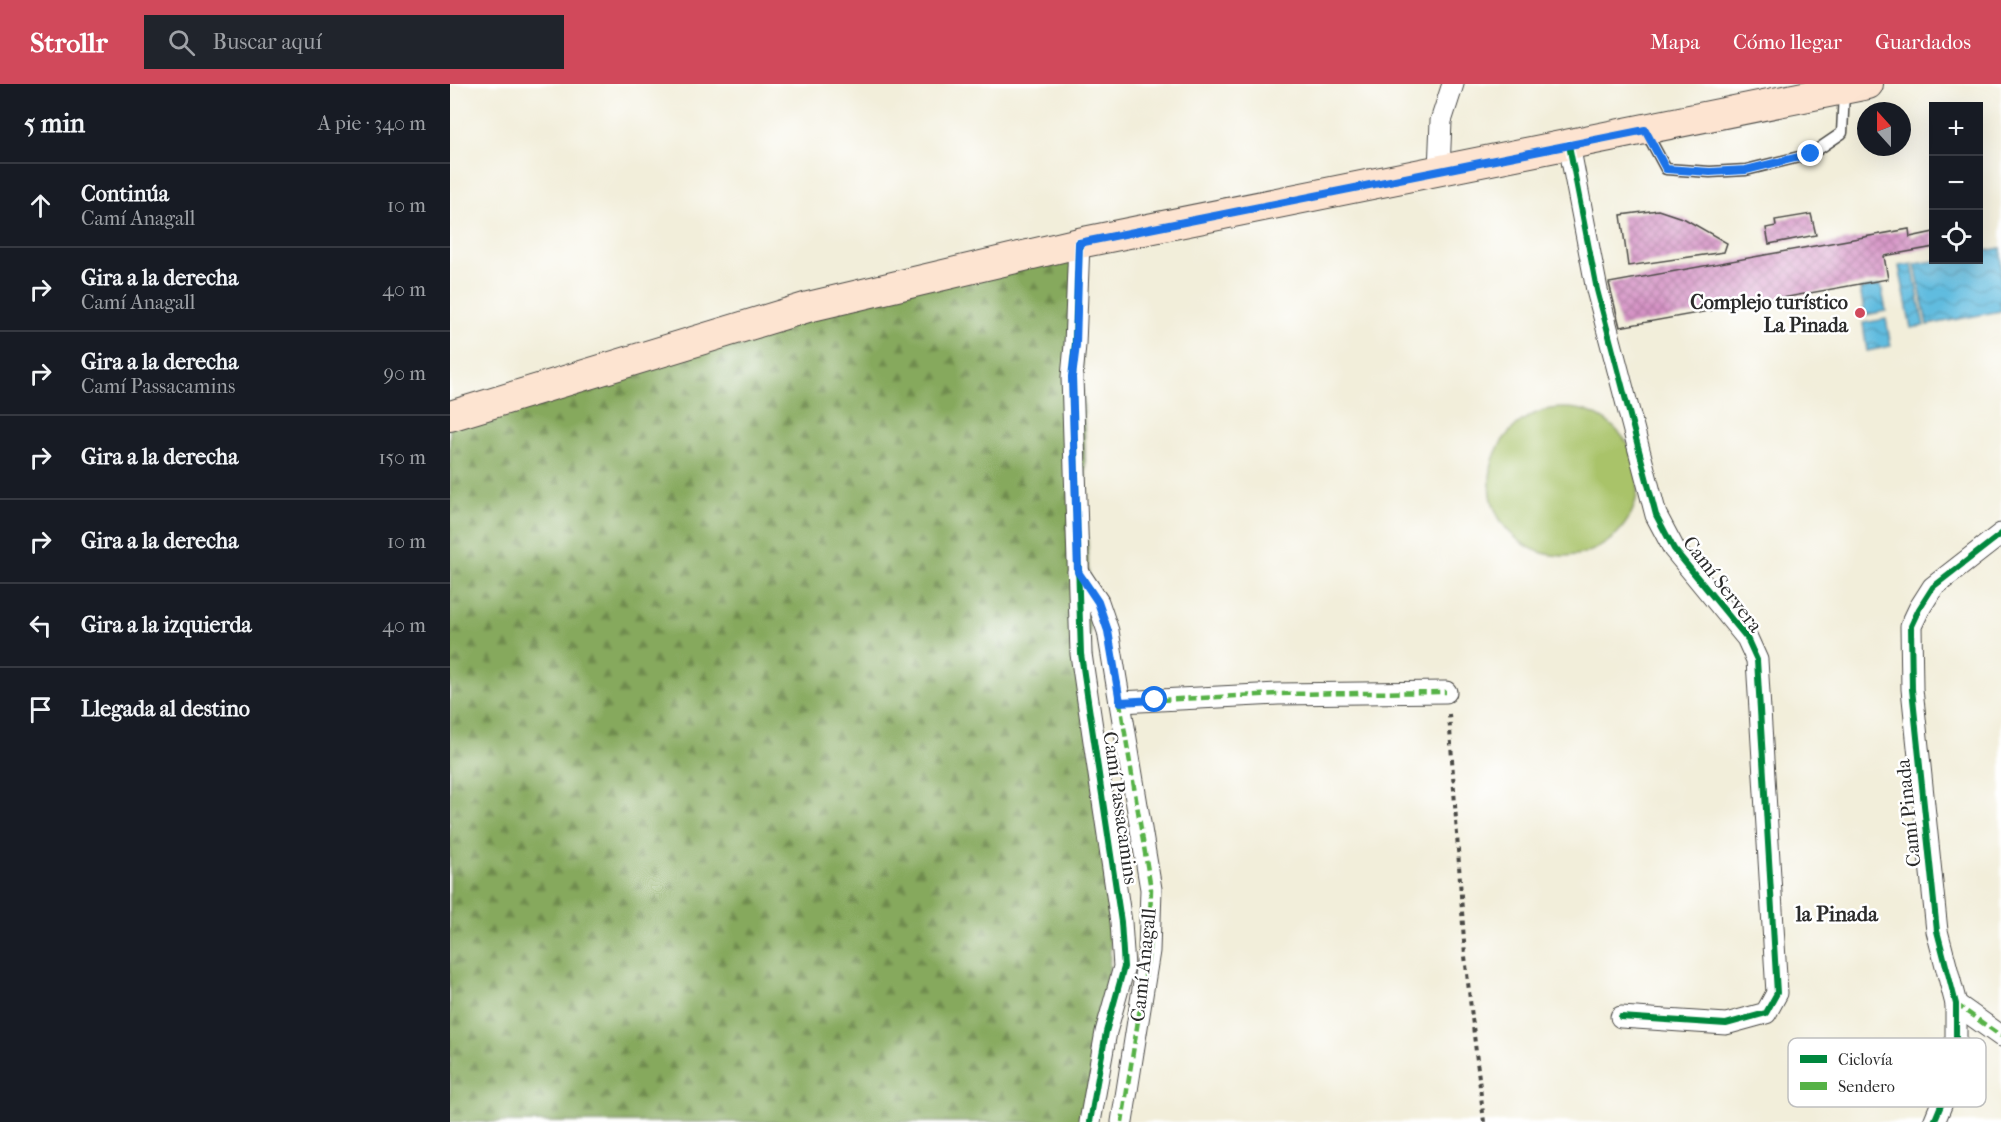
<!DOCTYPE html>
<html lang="es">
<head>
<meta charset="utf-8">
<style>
	:root { --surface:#171b24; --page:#20242c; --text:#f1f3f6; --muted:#9ea1a6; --line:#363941; --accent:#d1495b }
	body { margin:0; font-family:"IM FELL French Canon",serif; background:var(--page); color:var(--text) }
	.controls { position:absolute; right:18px; top:18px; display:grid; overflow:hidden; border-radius:0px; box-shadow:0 6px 24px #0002 }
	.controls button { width:54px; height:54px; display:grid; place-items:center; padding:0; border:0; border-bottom:2px solid var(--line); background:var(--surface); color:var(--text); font:30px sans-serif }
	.compass { position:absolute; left:1407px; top:18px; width:54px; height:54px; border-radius:50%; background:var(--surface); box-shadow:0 6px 24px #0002; rotate:339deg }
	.stop { position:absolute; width:18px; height:18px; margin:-14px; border:4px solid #1a73e8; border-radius:50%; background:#fff }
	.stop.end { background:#1a73e8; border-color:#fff; box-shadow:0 2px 6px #0008 }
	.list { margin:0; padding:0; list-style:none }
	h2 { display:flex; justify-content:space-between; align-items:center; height:78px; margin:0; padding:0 24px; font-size:26px }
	h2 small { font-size:20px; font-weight:400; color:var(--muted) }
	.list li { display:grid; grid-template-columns:39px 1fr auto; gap:18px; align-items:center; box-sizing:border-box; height:84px; padding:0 24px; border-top:2px solid var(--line) }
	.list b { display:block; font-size:22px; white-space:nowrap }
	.list p { margin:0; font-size:20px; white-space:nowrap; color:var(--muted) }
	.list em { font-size:20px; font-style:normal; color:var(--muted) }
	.icon { flex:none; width:33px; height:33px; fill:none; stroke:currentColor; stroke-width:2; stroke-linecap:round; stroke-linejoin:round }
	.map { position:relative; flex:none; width:1551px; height:1038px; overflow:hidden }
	header { display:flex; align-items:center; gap:36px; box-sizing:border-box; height:84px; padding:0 30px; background:var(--accent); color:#fff }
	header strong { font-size:28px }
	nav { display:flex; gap:33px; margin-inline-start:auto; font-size:21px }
	.search { width:420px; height:54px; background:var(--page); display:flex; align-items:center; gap:15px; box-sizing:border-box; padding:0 21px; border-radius:0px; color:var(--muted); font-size:22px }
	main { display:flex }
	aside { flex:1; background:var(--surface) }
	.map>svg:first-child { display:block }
	.forest { fill:url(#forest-firs); stroke:#586a44; stroke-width:1.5 }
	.pitch { fill:#a9c369; stroke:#6a774a; stroke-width:1.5 }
	.water { fill:url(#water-waves); stroke:#467485; stroke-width:1.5 }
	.building { fill:url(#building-cross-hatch) }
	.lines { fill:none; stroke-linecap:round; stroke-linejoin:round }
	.service-casing { stroke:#494845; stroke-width:13 }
	.minor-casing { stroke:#494845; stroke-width:23 }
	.secondary-casing { stroke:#494845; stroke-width:32 }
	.path { stroke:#494845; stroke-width:4; stroke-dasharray:4.5 4.5; stroke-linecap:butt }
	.service { stroke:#fff; stroke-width:10 }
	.minor { stroke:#fff; stroke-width:21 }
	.secondary { stroke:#fde4d1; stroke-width:30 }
	.quiet { stroke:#56b246; stroke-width:4.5; stroke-dasharray:9 4.5; stroke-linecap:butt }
	.cycleway-casing { stroke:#fff; stroke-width:10 }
	.cycleway { stroke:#00873e; stroke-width:6 }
	.route { stroke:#1a73e8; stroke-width:8 }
	.poi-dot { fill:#d1495b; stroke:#fff; stroke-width:2 }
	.labels { text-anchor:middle; stroke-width:5; stroke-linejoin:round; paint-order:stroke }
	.poi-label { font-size:20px; font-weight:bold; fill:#2b2b2b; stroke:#fff; text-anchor:end }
	.street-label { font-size:20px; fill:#2b2b2b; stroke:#fff }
	.neighbourhood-label { font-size:21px; font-weight:bold; fill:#2b2b2b; stroke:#fff }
	.key { fill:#fff; stroke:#bfbfbf; stroke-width:1.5 }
	.key-label { font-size:16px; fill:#2b2b2b }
</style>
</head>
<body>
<header>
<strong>Strollr</strong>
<div class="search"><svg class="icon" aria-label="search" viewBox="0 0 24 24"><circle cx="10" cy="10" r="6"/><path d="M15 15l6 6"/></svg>Buscar aquí</div>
<nav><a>Mapa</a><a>Cómo llegar</a><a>Guardados</a></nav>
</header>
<main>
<aside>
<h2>5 min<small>A pie · 340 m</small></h2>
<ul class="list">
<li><svg class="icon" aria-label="ahead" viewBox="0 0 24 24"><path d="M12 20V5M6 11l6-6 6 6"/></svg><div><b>Continúa</b><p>Camí Anagall</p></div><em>10 m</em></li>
<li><svg class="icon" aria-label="right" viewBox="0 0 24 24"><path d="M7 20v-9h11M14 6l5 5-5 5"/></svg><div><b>Gira a la derecha</b><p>Camí Anagall</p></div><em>40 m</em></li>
<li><svg class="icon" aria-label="right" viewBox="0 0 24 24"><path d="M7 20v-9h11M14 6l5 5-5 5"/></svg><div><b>Gira a la derecha</b><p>Camí Passacamins</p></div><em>90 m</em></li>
<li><svg class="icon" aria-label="right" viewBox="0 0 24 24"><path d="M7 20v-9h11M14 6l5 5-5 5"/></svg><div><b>Gira a la derecha</b></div><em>150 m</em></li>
<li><svg class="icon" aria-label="right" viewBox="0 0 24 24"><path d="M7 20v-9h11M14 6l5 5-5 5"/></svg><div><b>Gira a la derecha</b></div><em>10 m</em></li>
<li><svg class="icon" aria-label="left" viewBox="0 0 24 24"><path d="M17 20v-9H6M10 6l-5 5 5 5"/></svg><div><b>Gira a la izquierda</b></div><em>40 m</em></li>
<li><svg class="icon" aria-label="arrive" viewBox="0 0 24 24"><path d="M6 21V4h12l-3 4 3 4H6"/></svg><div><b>Llegada al destino</b></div></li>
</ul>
</aside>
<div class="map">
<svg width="1551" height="1038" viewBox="0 0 1551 1038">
	<defs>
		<pattern id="forest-firs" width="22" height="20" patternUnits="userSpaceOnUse" patternTransform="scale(1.5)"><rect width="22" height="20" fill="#86a95d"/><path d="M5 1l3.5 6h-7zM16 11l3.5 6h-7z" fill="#6e8a4d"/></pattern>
		<pattern id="water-waves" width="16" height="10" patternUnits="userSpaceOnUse" patternTransform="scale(1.5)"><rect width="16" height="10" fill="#61bcdf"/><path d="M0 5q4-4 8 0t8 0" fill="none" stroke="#5099b5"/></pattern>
		<pattern id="building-cross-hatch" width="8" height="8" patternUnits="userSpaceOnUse" patternTransform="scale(1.5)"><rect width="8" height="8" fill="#d593c5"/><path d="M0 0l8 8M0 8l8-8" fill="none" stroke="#ad78a0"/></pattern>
	</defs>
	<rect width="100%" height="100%" fill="#fff"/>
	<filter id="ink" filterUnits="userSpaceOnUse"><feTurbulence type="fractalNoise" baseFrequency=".0167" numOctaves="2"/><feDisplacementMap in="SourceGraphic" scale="12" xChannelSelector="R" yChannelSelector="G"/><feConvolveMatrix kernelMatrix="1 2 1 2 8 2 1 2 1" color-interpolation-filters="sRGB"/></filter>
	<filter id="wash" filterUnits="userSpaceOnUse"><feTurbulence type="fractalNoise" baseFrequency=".008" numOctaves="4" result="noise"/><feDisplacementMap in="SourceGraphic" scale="24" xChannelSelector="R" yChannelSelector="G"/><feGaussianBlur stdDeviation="1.35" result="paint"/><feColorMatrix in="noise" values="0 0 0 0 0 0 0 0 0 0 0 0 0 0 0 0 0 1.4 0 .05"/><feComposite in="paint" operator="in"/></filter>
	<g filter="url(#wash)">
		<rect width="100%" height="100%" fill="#f2eeda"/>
		<!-- forest -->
		<path class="forest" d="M629 159 643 648 664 793 656 948 643 1038H0V332Z"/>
		<!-- pitch -->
		<circle class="pitch" cx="1114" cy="398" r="74"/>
		<!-- water -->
		<g class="water">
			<path d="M1551 164V227L1477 241 1465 180 1491 176H1528L1529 168Z"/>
			<path d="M1462 180 1474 242 1461 244 1449 182Z"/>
			<path d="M1431 201 1436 227 1415 231 1410 205Z"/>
			<path d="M1436 235 1441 262 1417 267 1413 239Z"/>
		</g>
		<g id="blocks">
			<!-- building -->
			<g class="building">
				<path d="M1208 126 1235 135 1277 159 1274 168 1178 182 1171 131Z"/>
				<path d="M1361 130 1366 151 1319 160 1316 144 1326 142 1325 136Z"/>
				<path d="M1459 145 1460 153 1484 148V163L1434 172 1438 195 1170 243 1159 199Z"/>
			</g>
		</g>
	</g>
	<g filter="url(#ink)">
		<use href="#blocks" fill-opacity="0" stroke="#494845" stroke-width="1.5"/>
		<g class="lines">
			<!-- service casing -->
			<g class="service-casing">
				<path id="service" d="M1195 46 1216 85 1260 88 1296 86 1361 70 1392 49 1394 8"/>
			</g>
			<!-- minor casing -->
			<g class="minor-casing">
				<g id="minor">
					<path d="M1119 61 1147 206 1206 431 1224 465 1297 554 1307 576 1327 909 1316 929 1276 940 1171 933"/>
					<path d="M989 86 991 37 1003 0"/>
					<path d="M629 159 625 261 622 293 631 570 671 838 674 883 656 948 640 1038"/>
					<path d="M628 488 648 518 658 547 701 805 699 867 672 1038"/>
					<path d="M670 618 828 610 996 608"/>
					<path d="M1506 920 1551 952"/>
					<path d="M1484 1038 1506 985V920L1487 847 1462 605 1461 542 1469 525 1483 503 1551 450"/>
				</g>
			</g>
			<!-- secondary casing -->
			<g class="secondary-casing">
				<path id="secondary" d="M0 332 358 223 629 159 1418 0"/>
			</g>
			<!-- path -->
			<path class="path" d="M999 630 1015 872 1034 1038"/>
			<!-- service -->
			<use href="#service" class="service"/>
			<!-- minor -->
			<use href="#minor" class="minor"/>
			<!-- secondary -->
			<use href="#secondary" class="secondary"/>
			<!-- quiet -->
			<g class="quiet">
				<path d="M630 490 648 518 658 547 701 805 699 867 672 1038"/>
				<path d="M670 618 828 610 996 608"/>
				<path d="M1506 920 1551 952"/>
			</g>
			<!-- cycleway casing -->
			<g class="cycleway-casing">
				<g id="cycleway">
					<path d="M1119 61 1147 206 1206 431 1224 465 1297 554 1307 576 1327 909 1316 929 1276 940 1171 933"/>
					<path d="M629 159 625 261 622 293 631 570 671 838 674 883 656 948 640 1038"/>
					<path d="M1484 1038 1506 985V920L1487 847 1462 605 1461 542 1469 525 1483 503 1551 450"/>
				</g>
			</g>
			<!-- cycleway -->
			<use href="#cycleway" class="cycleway"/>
		</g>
	</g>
	<g class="lines" filter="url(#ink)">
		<!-- route -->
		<path class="route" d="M705 616 670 618 658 547 648 518 628 488 622 293 626 261 629 159 1195 46 1216 85 1260 88 1296 86 1361 70"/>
	</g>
	<!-- markers -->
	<circle class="poi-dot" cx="1410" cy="229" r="6"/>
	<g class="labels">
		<!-- poi labels -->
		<g class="poi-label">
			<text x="1398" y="225">Complejo turístico<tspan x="1398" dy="23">La Pinada</tspan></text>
		</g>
		<!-- street labels -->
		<g class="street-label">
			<text transform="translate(1273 500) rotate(52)" y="7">Camí Servera</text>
			<text transform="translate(671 724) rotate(82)" y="7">Camí Passacamins</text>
			<text transform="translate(1458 729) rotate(-96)" y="7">Camí Pinada</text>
			<text transform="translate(693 881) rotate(-84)" y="7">Camí Anagall</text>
		</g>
		<!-- neighbourhood labels -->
		<g class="neighbourhood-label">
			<text x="1387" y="837">la Pinada</text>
		</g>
	</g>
	<!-- legend -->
	<rect x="1338" y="954" width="198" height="69" rx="9" class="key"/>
	<rect x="1350" y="971" width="27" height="8" fill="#00873e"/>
	<rect x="1350" y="998" width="27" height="8" fill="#56b246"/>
	<g class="key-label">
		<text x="1388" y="981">Ciclovía</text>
		<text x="1388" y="1008">Sendero</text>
	</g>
</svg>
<div class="controls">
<button>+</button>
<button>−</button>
<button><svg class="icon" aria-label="locate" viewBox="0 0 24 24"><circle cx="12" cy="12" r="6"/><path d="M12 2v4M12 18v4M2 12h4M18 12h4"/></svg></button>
</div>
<svg class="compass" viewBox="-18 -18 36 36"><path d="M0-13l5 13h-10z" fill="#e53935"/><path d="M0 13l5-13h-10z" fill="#9ea1a6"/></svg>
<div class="stop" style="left:705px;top:616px"></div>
<div class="stop end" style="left:1361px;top:70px"></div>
</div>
</main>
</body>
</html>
